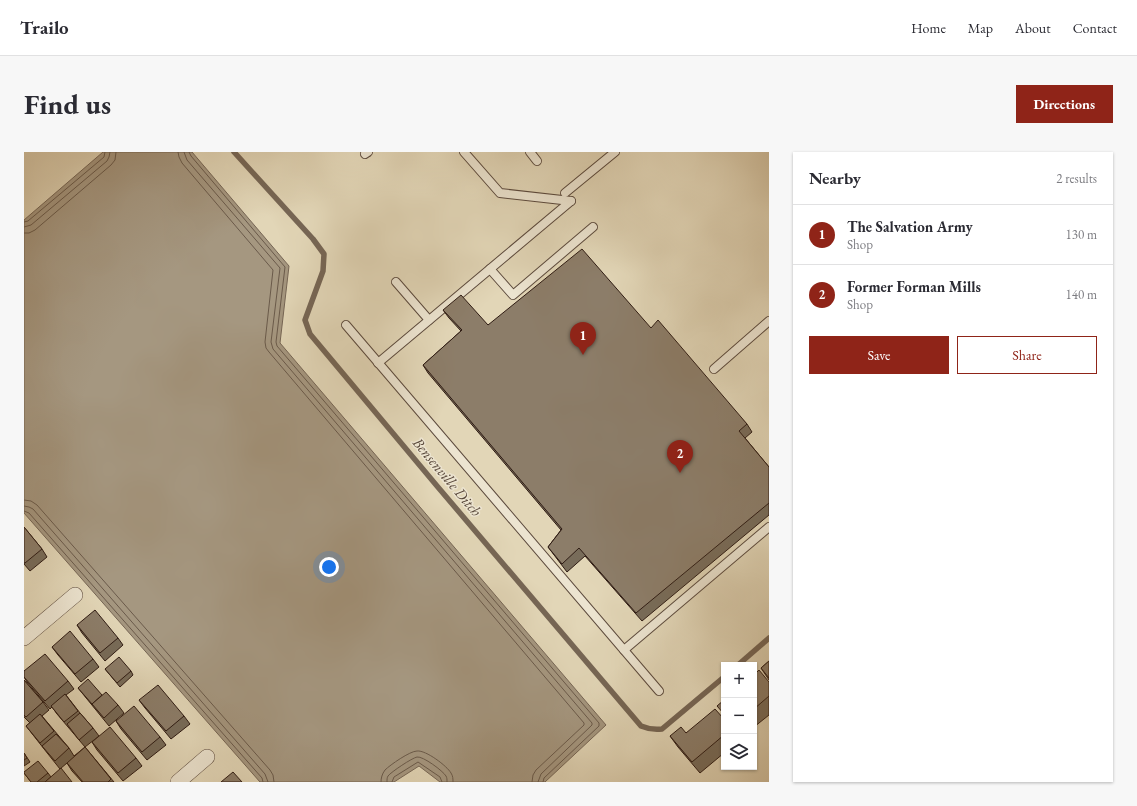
<!DOCTYPE html>
<html lang="en">
<head>
<meta charset="utf-8">
<style>
	:root { --surface:#fff; --page:#f7f7f7; --text:#2b2b33; --muted:#7c7c81; --line:#e1e1e2; --accent:#8f2418 }
	body { margin:0; font-family:"EB Garamond",serif; background:var(--page); color:var(--text) }
	.controls { position:absolute; right:12px; bottom:12px; display:grid; overflow:hidden; border-radius:0px; box-shadow:0 1px 3px #0004 }
	.controls button { width:36px; height:36px; display:grid; place-items:center; padding:0; border:0; border-bottom:1px solid var(--line); background:var(--surface); color:var(--text); font:20px sans-serif }
	.you { position:absolute; left:305px; top:415px; width:14px; height:14px; margin:-10px; border:3px solid #fff; border-radius:50%; background:#1a73e8; box-shadow:0 0 0 6px #1a73e833 }
	.badge { display:grid; place-items:center; width:26px; height:26px; border-radius:50%; background:var(--accent); color:#fff; font-size:13px; font-weight:700 }
	.pin { position:absolute; translate:-50% -33px; filter:drop-shadow(0 1px 2px #0008) }
	.pin::after { content:''; position:absolute; top:21px; width:14px; height:12px; background:inherit; clip-path:polygon(0 0,100% 0,50% 100%) }
	.list { margin:0; padding:0; list-style:none }
	h2 { display:flex; justify-content:space-between; align-items:center; height:52px; margin:0; padding:0 16px; font-size:17px }
	h2 small { font-size:13px; font-weight:400; color:var(--muted) }
	.list li { display:grid; grid-template-columns:26px 1fr auto; gap:12px; align-items:center; box-sizing:border-box; height:60px; padding:0 16px; border-top:1px solid var(--line) }
	.list b { display:block; font-size:15px; white-space:nowrap }
	.list p { margin:0; font-size:13px; white-space:nowrap; color:var(--muted) }
	.list em { font-size:13px; font-style:normal; color:var(--muted) }
	.actions { display:flex; gap:8px; padding:12px 16px }
	.actions a { flex:1; padding:9px 0; border:1px solid var(--accent); border-radius:0px; text-align:center; font-size:14px; color:var(--accent) }
	.actions .main { background:var(--accent); color:#fff }
	.icon { flex:none; width:22px; height:22px; fill:none; stroke:currentColor; stroke-width:2; stroke-linecap:round; stroke-linejoin:round }
	.map { position:relative; flex:none; width:745px; height:630px; overflow:hidden; border-radius:0px }
	header { display:flex; align-items:center; gap:24px; box-sizing:border-box; height:56px; padding:0 20px; background:var(--surface); border-bottom:1px solid var(--line) }
	header strong { font-size:19px }
	nav { display:flex; gap:22px; margin-inline-start:auto; font-size:14px }
	.intro { display:flex; align-items:center; justify-content:space-between; box-sizing:border-box; height:96px; padding:0 24px }
	h1 { margin:0; font-size:28px }
	.button { padding:10px 18px; border-radius:0px; background:var(--accent); color:#fff; font-size:14px; font-weight:700 }
	main { display:flex; gap:24px; padding:0 24px }
	aside { flex:1; background:var(--surface); border-radius:0px; box-shadow:0 1px 3px #0004 }
	.map>svg:first-child { display:block }
	.water { fill:#a59780; stroke:#766655 }
	.lines { fill:none; stroke-linecap:round; stroke-linejoin:round }
	.shore { stroke:#6a5a4a; stroke-width:1 }
	.stream { stroke:#766655; stroke-width:5.5 }
	.service-casing { stroke:#5c4a3d; stroke-width:10 }
	.minor-casing { stroke:#5c4a3d; stroke-width:16 }
	.service { stroke:#ece4d0; stroke-width:8 }
	.minor { stroke:#ece4d0; stroke-width:15 }
	.wall { fill:#786c5a; stroke:#2f1c14 }
	.building { fill:#8c7d69; stroke:#2f1c14 }
	.labels { text-anchor:middle; stroke-width:3; stroke-linejoin:round; paint-order:stroke }
	.water-label { font-size:15px; font-style:italic; fill:#58473a; stroke:#ece4d0 }
</style>
</head>
<body>
<header>
<strong>Trailo</strong>
<nav><a>Home</a><a>Map</a><a>About</a><a>Contact</a></nav>
</header>
<div class="intro"><h1>Find us</h1><a class="button">Directions</a></div>
<main>
<div class="map">
<svg width="745" height="630" viewBox="0 0 745 630">
	<rect width="100%" height="100%" fill="#e2d6b7"/>
	<filter id="stains"><feTurbulence type="fractalNoise" baseFrequency=".005" numOctaves="4"/><feColorMatrix values="0 0 0 0 .2 0 0 0 0 .09 0 0 0 0 .02 0 0 0 .5 -.17"/></filter>
	<radialGradient id="worn" r=".72"><stop offset=".6" stop-color="#630" stop-opacity="0"/><stop offset="1" stop-color="#630" stop-opacity=".3"/></radialGradient>
	<!-- water -->
	<path class="water" d="M79 0H168L265 114 256 191 582 573 521 630H416L395 614 370 630H236L0 361V68Z"/>
	<g class="lines">
		<!-- shore -->
		<g class="shore">
			<path d="M154 0 155 5 158 11 249 118 241 190 242 196 245 200 560 571V573L512 618 509 623 508 630"/>
			<path d="M160 0 163 8 256 116 247 190 249 197 568 571V573L517 622 514 630"/>
			<path d="M165 0 167 4 261 115 252 190 253 194 575 571V574L520 626 519 630"/>
			<path d="M0 70 4 69 80 5 81 0"/>
			<path d="M0 75 7 73 83 9 85 5 86 0"/>
			<path d="M0 81H5L11 78 87 13 91 8 92 0"/>
			<path d="M0 348 7 349 13 353 246 618 249 623 250 630"/>
			<path d="M0 354 5 355 9 357 241 622 244 630"/>
			<path d="M0 359 5 361 238 626 239 630"/>
			<path d="M357 630C357 626 358 622 361 618 366 613 386 599 393 599 402 598 423 614 427 621 429 624 429 627 429 630"/>
			<path d="M363 630C363 627 363 626 364 624 367 620 388 606 393 605 399 604 419 619 422 624 423 626 423 627 423 630"/>
			<path d="M368 630 370 625 394 610 416 625 418 630"/>
		</g>
		<!-- stream -->
		<g class="stream">
			<path d="M210 0 289 87 300 102 299 119 281 168 286 182 413 334 617 574C624 577 630 578 638 577L700 525"/>
			<path d="M714 513 745 486"/>
		</g>
		<!-- service casing -->
		<g class="service-casing">
			<g id="service">
				<path d="M440 0 476 41 547 49"/>
				<path d="M506 0 513 9"/>
				<path d="M341 2 344 0"/>
				<path d="M541 41 591 0"/>
				<path d="M466 117 489 143 569 75"/>
				<path d="M372 130 405 168"/>
				<path d="M322 173 635 539"/>
				<path d="M354 211 547 49"/>
				<path d="M690 217 745 169"/>
				<path d="M600 498 745 375"/>
			</g>
		</g>
		<!-- minor casing -->
		<g class="minor-casing">
			<g id="minor">
				<path d="M0 486 51 443"/>
				<path d="M154 630 183 605"/>
			</g>
		</g>
		<!-- service -->
		<use href="#service" class="service"/>
		<!-- minor -->
		<use href="#minor" class="minor"/>
	</g>
	<!-- wall -->
	<g class="wall">
		<path d="M419 158 464 173 627 176 723 272 728 280 721 286 745 315V363L618 469 561 404 543 420 524 395 537 378 404 221 399 213 437 179 425 166Z"/>
		<path d="M0 375 18 397 23 405 6 419 0 412Z"/>
		<path d="M53 473 94 486 99 493 81 509 58 481Z"/>
		<path d="M28 495 69 507 75 515 57 530 34 503Z"/>
		<path d="M745 509V528L737 516Z"/>
		<path d="M81 517 107 519 109 523 96 535Z"/>
		<path d="M0 519 44 529 50 537 42 543 56 561 69 576 75 584 61 595 90 630H58L48 619 43 611 36 617 24 602 2 574 6 571 0 565V528L19 550 25 558 18 564 45 596 50 604 61 595 33 562 28 555 26 557 3 530 0 525Z"/>
		<path d="M730 523 745 530V563L730 575Z"/>
		<path d="M54 536 78 543 94 553 100 561 85 574Z"/>
		<path d="M115 548 160 564 166 572 147 587 121 556Z"/>
		<path d="M700 567V601L676 621 654 595 646 584 662 581Z"/>
		<path d="M92 569 136 585 142 593 123 608 97 577Z"/>
		<path d="M68 590 112 606 118 614 99 629 73 598Z"/>
		<path d="M0 601 6 610 0 614Z"/>
		<path d="M0 621H24L27 625 21 630H7Z"/>
	</g>
	<!-- building -->
	<g class="building">
		<path d="M558 97 627 176 634 168 723 272 715 279 745 315V351L612 461 555 396 538 412 524 395 538 377 399 213 438 178 419 158 437 143 464 173Z"/>
		<path d="M0 375 18 397 1 411H0Z"/>
		<path d="M71 458 94 486 76 501 53 473Z"/>
		<path d="M46 479 69 507 51 522 28 495Z"/>
		<path d="M21 502 44 529 21 549 0 525V519Z"/>
		<path d="M95 505 107 519 93 531 81 517Z"/>
		<path d="M745 509V526L737 516Z"/>
		<path d="M735 518 745 530V544L730 557V523Z"/>
		<path d="M64 527 78 543 68 552 54 536Z"/>
		<path d="M0 528 19 550 2 565 0 563Z"/>
		<path d="M134 533 160 564 142 579 115 548Z"/>
		<path d="M82 540 94 553 80 566 68 552Z"/>
		<path d="M41 542 54 559 40 570 27 554Z"/>
		<path d="M700 548V562L693 554Z"/>
		<path d="M110 554 136 585 118 600 92 569Z"/>
		<path d="M691 557 700 567V583L668 610 646 584 657 575 662 581Z"/>
		<path d="M56 561 69 576 55 588 43 572Z"/>
		<path d="M16 562 30 579 16 591 2 574Z"/>
		<path d="M86 575 112 606 94 621 68 590Z"/>
		<path d="M32 582 45 596 31 609 18 594Z"/>
		<path d="M61 595 87 627 84 630H59L43 611Z"/>
		<path d="M0 601 3 606 0 608Z"/>
		<path d="M14 609 24 621 13 630H7L0 621V620Z"/>
		<path d="M37 616 48 630H21Z"/>
		<path d="M209 620 218 630H197Z"/>
	</g>
	<g class="labels">
		<!-- water labels -->
		<g class="water-label">
			<text transform="translate(423 325) rotate(50)" y="5">Bensenville Ditch</text>
		</g>
	</g>
	<rect width="100%" height="100%" filter="url(#stains)"/>
	<rect width="100%" height="100%" fill="url(#worn)"/>
</svg>
<div class="controls">
<button>+</button>
<button>−</button>
<button><svg class="icon" aria-label="layers" viewBox="0 0 24 24"><path d="M12 4l9 5-9 5-9-5zM3 14l9 5 9-5"/></svg></button>
</div>
<div class="you"></div>
<div class="pin badge" style="left:559px;top:203px">1</div>
<div class="pin badge" style="left:656px;top:321px">2</div>
</div>
<aside>
<h2>Nearby<small>2 results</small></h2>
<ul class="list">
<li><span class="badge">1</span><div><b>The Salvation Army</b><p>Shop</p></div><em>130 m</em></li>
<li><span class="badge">2</span><div><b>Former Forman Mills</b><p>Shop</p></div><em>140 m</em></li>
</ul>
<div class="actions"><a class="main">Save</a><a>Share</a></div>
</aside>
</main>
</body>
</html>
